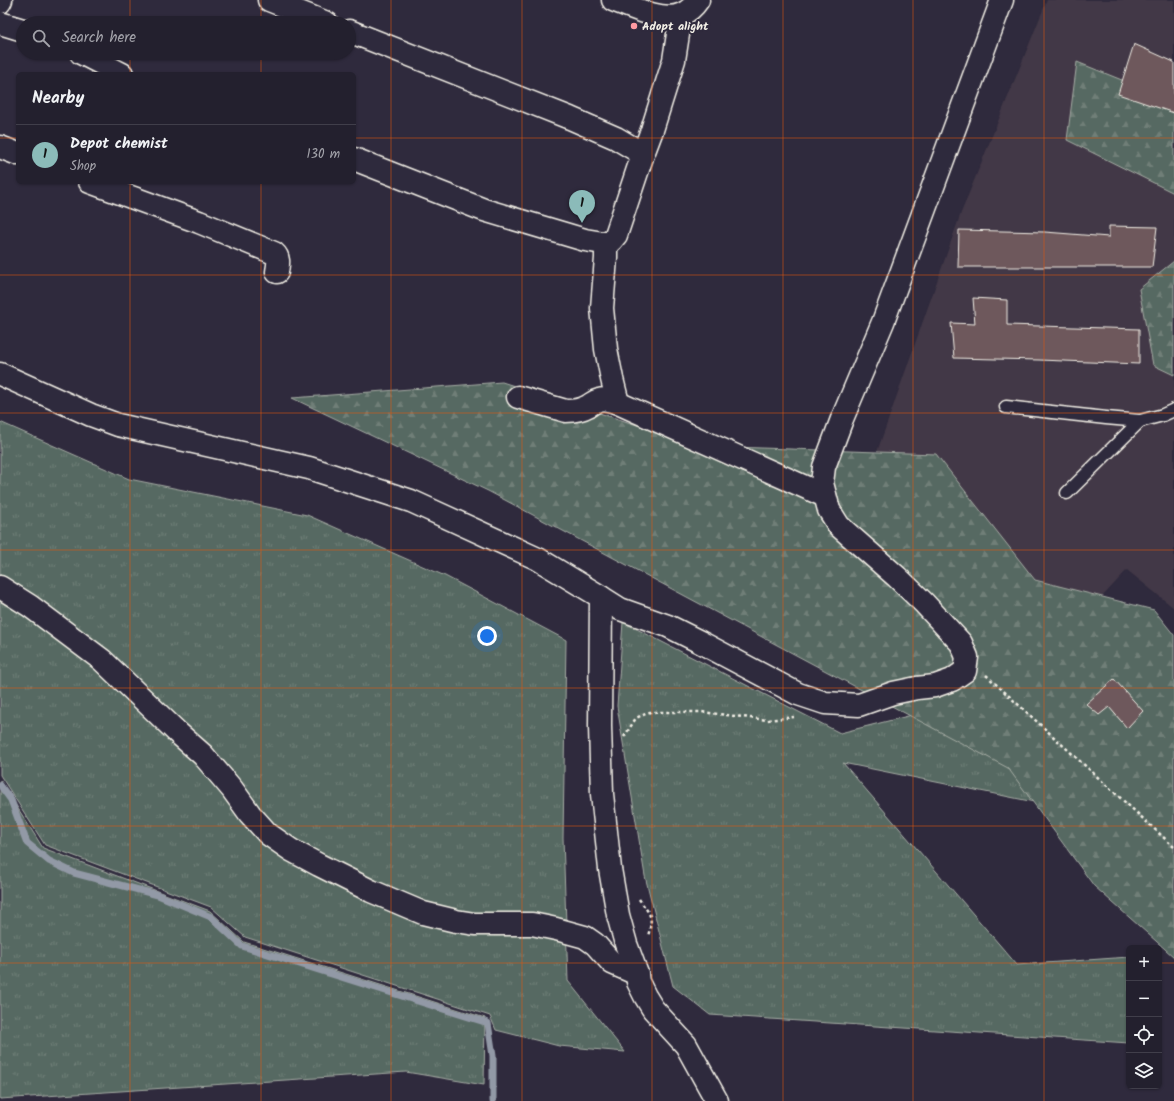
<!DOCTYPE html>
<html lang="en">
<head>
<meta charset="utf-8">
<style>
	:root { --surface:#23202e; --page:#2f2d3a; --text:#f1f3f6; --muted:#a3a3aa; --line:#403e4a; --accent:#8bbbb9 }
	body { margin:0; font-family:Kalam,sans-serif; background:var(--page); color:var(--text) }
	.controls { position:absolute; right:12px; bottom:12px; display:grid; overflow:hidden; border-radius:6px; box-shadow:0 1px 3px #0004 }
	.controls button { width:36px; height:36px; display:grid; place-items:center; padding:0; border:0; border-bottom:1px solid var(--line); background:var(--surface); color:var(--text); font:20px sans-serif }
	.you { position:absolute; left:487px; top:636px; width:14px; height:14px; margin:-10px; border:3px solid #fff; border-radius:50%; background:#1a73e8; box-shadow:0 0 0 6px #1a73e833 }
	.badge { display:grid; place-items:center; width:26px; height:26px; border-radius:50%; background:var(--accent); color:#111; font-size:13px; font-weight:700 }
	.pin { position:absolute; translate:-50% -33px; filter:drop-shadow(0 1px 2px #0008) }
	.pin::after { content:''; position:absolute; top:21px; width:14px; height:12px; background:inherit; clip-path:polygon(0 0,100% 0,50% 100%) }
	.list { margin:0; padding:0; list-style:none }
	h2 { display:flex; justify-content:space-between; align-items:center; height:52px; margin:0; padding:0 16px; font-size:17px }
	h2 small { font-size:13px; font-weight:400; color:var(--muted) }
	.list li { display:grid; grid-template-columns:26px 1fr auto; gap:12px; align-items:center; box-sizing:border-box; height:60px; padding:0 16px; border-top:1px solid var(--line) }
	.list b { display:block; font-size:15px; white-space:nowrap }
	.list p { margin:0; font-size:13px; white-space:nowrap; color:var(--muted) }
	.list em { font-size:13px; font-style:normal; color:var(--muted) }
	.icon { flex:none; width:22px; height:22px; fill:none; stroke:currentColor; stroke-width:2; stroke-linecap:round; stroke-linejoin:round }
	.map { position:relative; flex:none; width:1174px; height:1101px; overflow:hidden }
	.search { position:absolute; background:var(--surface); box-shadow:0 1px 3px #0004; left:16px; top:16px; width:340px; height:44px; display:flex; align-items:center; gap:10px; box-sizing:border-box; padding:0 14px; border-radius:22px; color:var(--muted); font-size:15px }
	.panel { position:absolute; background:var(--surface); box-shadow:0 1px 3px #0004; left:16px; top:72px; width:340px; height:112px; border-radius:6px }
	.map>svg:first-child { display:block }
	.built { fill:#423846 }
	.grass { fill:url(#grass-tufts); stroke:#a6ada5 }
	.forest { fill:url(#forest-firs); stroke:#a6ada5 }
	.lines { fill:none; stroke-linecap:round; stroke-linejoin:round }
	.stream { stroke:#9299a6; stroke-width:7 }
	.building { fill:#6e585c; stroke:#f4f1e8 }
	.service-casing { stroke:#f4f1e8; stroke-width:15 }
	.minor-casing { stroke:#f4f1e8; stroke-width:25 }
	.path { stroke:#f4f1e8; stroke-width:2.5; stroke-dasharray:3 3; stroke-linecap:butt }
	.service { stroke:#2f2a3d; stroke-width:12 }
	.minor { stroke:#2f2a3d; stroke-width:22 }
	.grid { fill:none; stroke:#e8590c; stroke-width:1; stroke-opacity:0.55 }
	.poi-dot { fill:#ff9aa2; stroke:#2f2a3d; stroke-width:1.5 }
	.labels { text-anchor:middle; stroke-width:4; stroke-linejoin:round; paint-order:stroke }
	.poi-label { font-size:12px; font-weight:bold; fill:#f4f1e8; stroke:#2f2a3d; text-anchor:start }
</style>
</head>
<body>
<div class="map">
<svg width="1174" height="1101" viewBox="0 0 1174 1101">
	<defs>
		<pattern id="grass-tufts" width="24" height="20" patternUnits="userSpaceOnUse"><rect width="24" height="20" fill="#576962"/><path d="M3 7l-1-3M5 7V3M7 7l1-3M15 17l-1-3M17 17v-4M19 17l1-3" fill="none" stroke="#707f78"/></pattern>
		<pattern id="forest-firs" width="22" height="20" patternUnits="userSpaceOnUse"><rect width="22" height="20" fill="#576962"/><path d="M5 1l3.5 6h-7zM16 11l3.5 6h-7z" fill="#707f78"/></pattern>
	</defs>
	<rect width="100%" height="100%" fill="#2f2a3d"/>
	<filter id="ink" filterUnits="userSpaceOnUse"><feTurbulence type="fractalNoise" baseFrequency=".025" numOctaves="2"/><feDisplacementMap in="SourceGraphic" scale="8" xChannelSelector="R" yChannelSelector="G"/><feConvolveMatrix kernelMatrix="1 2 1 2 8 2 1 2 1" color-interpolation-filters="sRGB"/></filter>
	<g filter="url(#ink)">
		<!-- built -->
		<path class="built" d="M1047 0H1174V608L1127 570 1062 640 864 489 961 213Z"/>
		<!-- grass -->
		<g class="grass">
			<path d="M0 422 129 479 307 515 445 576 566 640 563 838 568 981 625 1052 559 1046 496 1030 490 1016 245 937 211 907 45 845 0 775Z"/>
			<path d="M623 622 840 733 976 699 1093 814 843 763 1017 965 1129 957V1043L710 1015 673 986 645 876 617 706Z"/>
			<path d="M0 780 43 848 210 911 244 942 485 1018 484 1085 406 1072 0 1099Z"/>
		</g>
		<!-- forest -->
		<g class="forest">
			<path d="M1077 62 1174 101V193L1067 140Z"/>
			<path d="M1174 261V375L1153 365 1139 289Z"/>
			<path d="M502 382 703 446 936 454 1035 580 1154 610 1174 635V957L1094 886 1008 768 488 491 292 398Z"/>
		</g>
		<g class="lines">
			<!-- stream -->
			<path class="stream" d="M0 785 11 800 27 843 49 861 74 873 158 895 211 917 242 946 488 1023 493 1056V1101"/>
		</g>
		<!-- building -->
		<g class="building">
			<path d="M1134 44 1174 62V113L1118 94Z"/>
			<path d="M1109 226 1157 227 1152 267H958L959 230 1045 232 1109 237Z"/>
			<path d="M973 298 1007 300V325L1139 329V364L1039 360 954 358 951 323 975 324Z"/>
			<path d="M1114 679 1143 711 1127 728 1109 707 1099 715 1086 704Z"/>
		</g>
		<g class="lines">
			<!-- service casing -->
			<g class="service-casing">
				<g id="service">
					<path d="M1006 407 1106 418 1140 421 1163 415 1174 410"/>
					<path d="M1067 493 1140 421"/>
				</g>
			</g>
			<!-- minor casing -->
			<g class="minor-casing">
				<g id="minor">
					<path d="M269 0 327 23"/>
					<path d="M613 0C631 7 664 23 682 14 689 11 694 6 698 0"/>
					<path d="M0 2 1 0"/>
					<path d="M0 23 23 30"/>
					<path d="M349 31 570 118 616 138 643 154"/>
					<path d="M81 53 122 74"/>
					<path d="M0 147 18 154"/>
					<path d="M354 159 484 210 585 240 603 243 611 241 616 235 643 154 652 130 674 60 681 15"/>
					<path d="M90 182 199 222 274 253C280 258 278 265 277 272"/>
					<path d="M603 243 606 251V258L602 308 606 349 612 379 618 403"/>
					<path d="M0 374 91 415 118 425 309 468 411 501 538 559 601 597 600 726 602 794 610 869 618 915 626 944 637 974 638 982 645 996 653 1009 686 1045 717 1101"/>
					<path d="M518 397 566 411C574 411 581 410 588 406 592 404 594 401 599 400 606 398 612 401 618 403L825 496"/>
					<path d="M0 587 30 606 102 660 178 733 203 755 232 789 250 814 268 834 291 850 319 865 371 891 423 913 456 921 475 924H532L556 929 585 937 595 944 612 963 637 974"/>
					<path d="M601 597 620 609 668 626 700 642 798 694 825 703 859 705 893 693 917 688 935 686 952 680 965 671 967 657 961 643 924 603 897 577 839 526 829 510 822 483 824 467 842 419 883 322 1002 0"/>
				</g>
			</g>
			<!-- path -->
			<g class="path">
				<path d="M986 675 1174 847"/>
				<path d="M624 737 636 718 650 712H702L767 720 794 717"/>
				<path d="M639 899C650 915 654 915 648 936"/>
			</g>
			<!-- service -->
			<use href="#service" class="service"/>
			<!-- minor -->
			<use href="#minor" class="minor"/>
		</g>
	</g>
	<!-- grid -->
	<path class="grid" d="M130 0V23M261 0V23M391 0V1101M522 0V1101M652 0V1101M783 0V1101M913 0V1101M1044 0V1101M130 53V74M261 53V74M0 138H18M354 138H1174M130 182V1101M261 182V1101M0 275H1174M0 413H1174M0 550H1174M0 688H1174M0 826H1174M0 963H1129M1159 963H1174"/>
	<!-- markers -->
	<circle class="poi-dot" cx="634" cy="26" r="4"/>
	<g class="labels">
		<!-- poi labels -->
		<g class="poi-label">
			<text x="642" y="30">Adopt alight</text>
		</g>
	</g>
</svg>
<div class="controls">
<button>+</button>
<button>−</button>
<button><svg class="icon" aria-label="locate" viewBox="0 0 24 24"><circle cx="12" cy="12" r="6"/><path d="M12 2v4M12 18v4M2 12h4M18 12h4"/></svg></button>
<button><svg class="icon" aria-label="layers" viewBox="0 0 24 24"><path d="M12 4l9 5-9 5-9-5zM3 14l9 5 9-5"/></svg></button>
</div>
<div class="you"></div>
<div class="pin badge" style="left:582px;top:223px">1</div>
<div class="search"><svg class="icon" aria-label="search" viewBox="0 0 24 24"><circle cx="10" cy="10" r="6"/><path d="M15 15l6 6"/></svg>Search here</div>
<section class="panel">
<h2>Nearby<small></small></h2>
<ul class="list">
<li><span class="badge">1</span><div><b>Depot chemist</b><p>Shop</p></div><em>130 m</em></li>
</ul>
</section>
</div>
</body>
</html>
